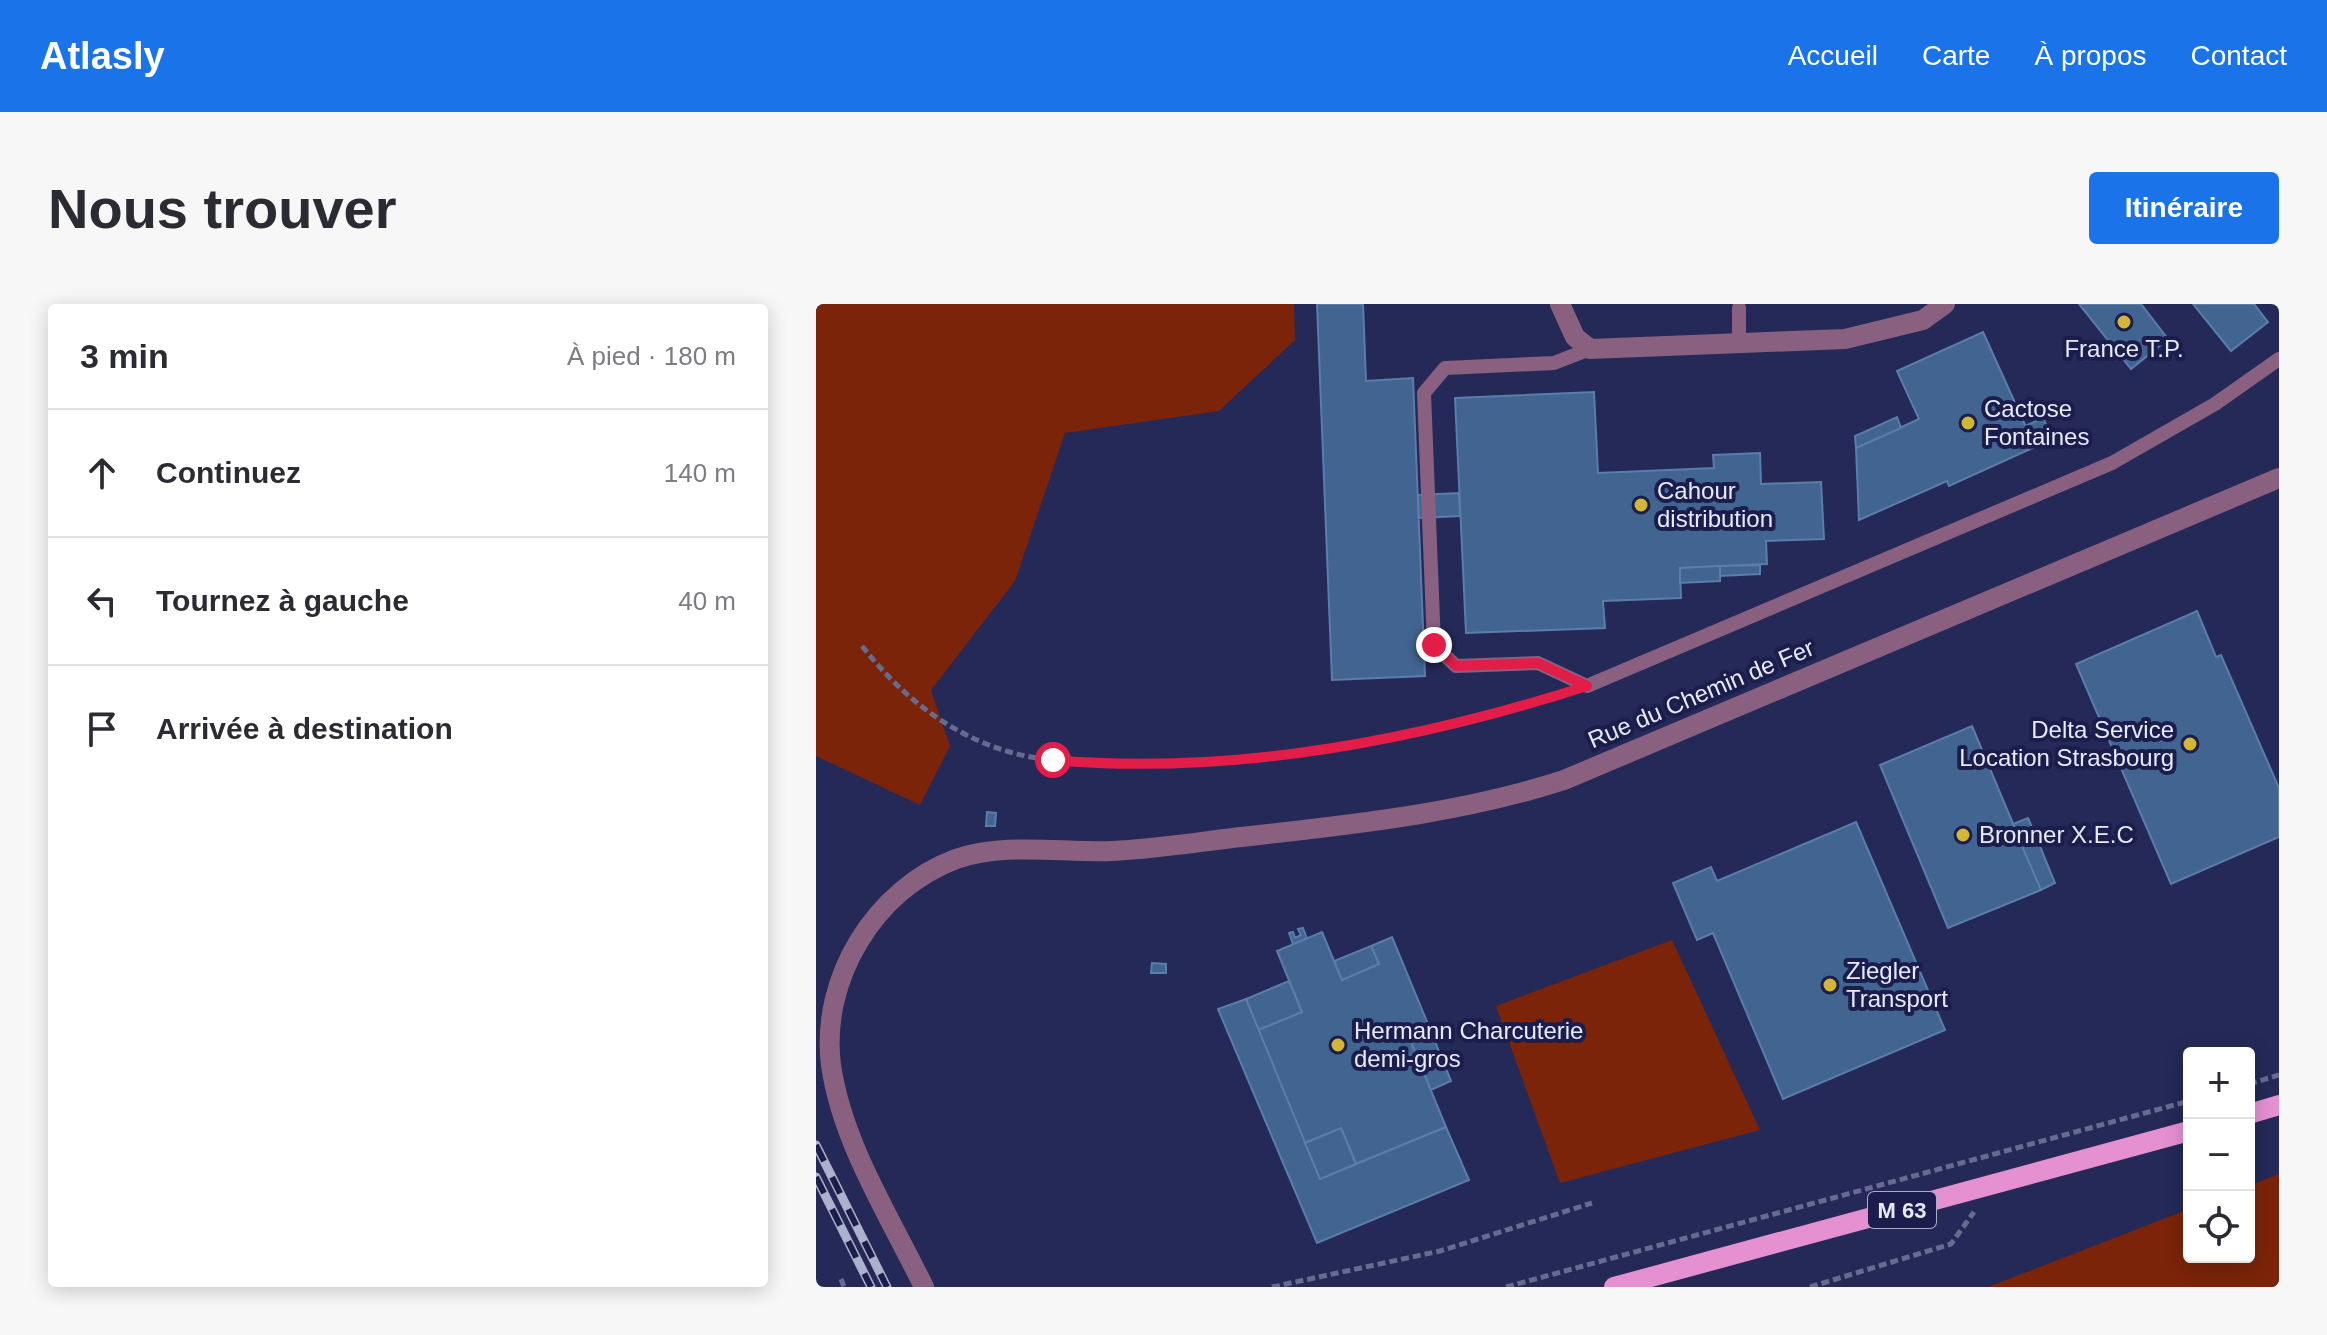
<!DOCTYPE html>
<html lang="fr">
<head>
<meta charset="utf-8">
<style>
	:root { --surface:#fff; --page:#f7f7f7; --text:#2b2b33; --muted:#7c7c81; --line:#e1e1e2; --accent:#1a73e8 }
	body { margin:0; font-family:Arial,sans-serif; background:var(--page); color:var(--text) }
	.controls { position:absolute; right:24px; bottom:24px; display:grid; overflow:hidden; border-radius:8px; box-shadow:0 4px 20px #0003 }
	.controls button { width:72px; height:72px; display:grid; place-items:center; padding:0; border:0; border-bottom:2px solid var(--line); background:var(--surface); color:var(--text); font:40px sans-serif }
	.stop { position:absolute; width:24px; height:24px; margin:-18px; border:6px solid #e11d48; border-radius:50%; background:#fff }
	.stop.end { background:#e11d48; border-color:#fff; box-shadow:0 2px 8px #0008 }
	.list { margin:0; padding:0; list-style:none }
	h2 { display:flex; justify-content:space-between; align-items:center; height:104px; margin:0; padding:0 32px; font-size:34px }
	h2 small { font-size:26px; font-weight:400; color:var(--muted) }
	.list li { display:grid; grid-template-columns:52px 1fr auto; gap:24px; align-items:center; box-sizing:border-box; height:128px; padding:0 32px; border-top:2px solid var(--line) }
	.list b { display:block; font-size:30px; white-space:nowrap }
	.list em { font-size:26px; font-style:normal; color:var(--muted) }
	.icon { flex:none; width:44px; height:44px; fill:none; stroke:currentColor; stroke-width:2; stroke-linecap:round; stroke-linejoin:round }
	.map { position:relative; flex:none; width:1463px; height:983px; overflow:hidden; border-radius:8px }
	header { display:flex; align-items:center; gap:48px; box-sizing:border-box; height:112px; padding:0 40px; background:var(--accent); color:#fff }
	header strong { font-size:38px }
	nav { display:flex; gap:44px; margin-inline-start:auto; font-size:28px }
	.intro { display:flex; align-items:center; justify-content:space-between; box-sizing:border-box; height:192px; padding:0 48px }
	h1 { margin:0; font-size:56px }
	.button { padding:20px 36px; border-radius:8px; background:var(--accent); color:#fff; font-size:28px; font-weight:700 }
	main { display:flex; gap:48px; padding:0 48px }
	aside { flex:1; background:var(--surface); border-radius:8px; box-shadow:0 4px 20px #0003 }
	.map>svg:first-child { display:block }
	.green { fill:#7b2409 }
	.building { fill:#426491; stroke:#5a7dac; stroke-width:2 }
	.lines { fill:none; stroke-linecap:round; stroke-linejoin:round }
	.path { stroke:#676b90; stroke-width:5; stroke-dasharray:8 4; stroke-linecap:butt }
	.lane { stroke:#8a6080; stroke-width:14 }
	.street { stroke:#8a6080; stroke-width:20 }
	.primary { stroke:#e590d1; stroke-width:20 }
	.rail-casing { stroke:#adb1cb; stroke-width:9 }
	.rail { stroke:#1b1e4c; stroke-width:6; stroke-dasharray:18; stroke-linecap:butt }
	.route { stroke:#e11d48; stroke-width:10 }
	.poi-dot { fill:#d3b635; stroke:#1b1e4c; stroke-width:3 }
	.labels { text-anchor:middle; stroke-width:8; stroke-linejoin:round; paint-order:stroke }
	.shield { fill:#1b1e4c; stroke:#a9adc7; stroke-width:2 }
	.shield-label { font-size:22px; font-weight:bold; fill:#e6eafc }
	.poi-label { font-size:24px; fill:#e6eafc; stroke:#1b1e4c; text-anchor:start }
	.street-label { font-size:24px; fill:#e6eafc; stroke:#1b1e4c }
</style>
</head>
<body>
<header>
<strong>Atlasly</strong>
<nav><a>Accueil</a><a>Carte</a><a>À propos</a><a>Contact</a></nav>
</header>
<div class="intro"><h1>Nous trouver</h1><a class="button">Itinéraire</a></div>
<main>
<aside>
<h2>3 min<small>À pied · 180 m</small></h2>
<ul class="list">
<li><svg class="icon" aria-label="ahead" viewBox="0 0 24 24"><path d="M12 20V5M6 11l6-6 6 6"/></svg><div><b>Continuez</b></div><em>140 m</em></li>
<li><svg class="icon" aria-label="left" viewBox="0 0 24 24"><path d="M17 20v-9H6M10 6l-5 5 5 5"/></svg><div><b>Tournez à gauche</b></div><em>40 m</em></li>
<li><svg class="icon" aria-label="arrive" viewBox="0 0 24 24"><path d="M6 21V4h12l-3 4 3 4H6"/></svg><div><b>Arrivée à destination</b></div></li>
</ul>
</aside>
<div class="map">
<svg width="1463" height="983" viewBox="0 0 1463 983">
	<rect width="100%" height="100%" fill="#242957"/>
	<!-- green -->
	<g class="green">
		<path d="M0 0H478L479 36 403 107 249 129 199 277 115 386 134 442 104 501 0 452Z"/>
		<path d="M856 636 944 826 744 879 680 702Z"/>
		<path d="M1463 870V983H1172L1373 905V953H1433V882Z"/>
	</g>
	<!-- building -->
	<g class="building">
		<path d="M501 0H547L550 77 597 74 609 372 516 376Z"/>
		<path d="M1263 0H1325L1352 35 1315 65Z"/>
		<path d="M1377 0H1438L1452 18 1415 47Z"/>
		<path d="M1167 28 1219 143 1133 182 1131 177 1043 216 1040 144 1103 115 1081 67Z"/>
		<path d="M778 88 782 169 898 164 897 151 944 149 945 180 1005 178 1008 235 950 237 951 260 864 264 865 294 787 297 789 324 650 329 639 94Z"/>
		<path d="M1081 113 1085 124 1040 144 1039 132Z"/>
		<path d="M1227 114 1233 127 1215 135 1209 122Z"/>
		<path d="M643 189 644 212 603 214 602 191Z"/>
		<path d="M944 261V270L904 272V262Z"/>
		<path d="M904 262V277L864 279V264Z"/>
		<path d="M1381 307 1400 353 1405 351 1463 484V533L1355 580 1260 360Z"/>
		<path d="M1156 422 1225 586 1132 624 1064 461Z"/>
		<path d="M171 508 180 509 179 522H170Z"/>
		<path d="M1212 514 1221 535 1206 542 1197 520Z"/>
		<path d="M1040 518 1129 726 967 795 897 629 881 636 857 579 895 563 901 577Z"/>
		<path d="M1221 535 1239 579 1225 586 1206 542Z"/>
		<path d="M487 624 491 635 477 640 473 629 477 628 479 634 485 631 482 625Z"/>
		<path d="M506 628 526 676 563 660 555 642 576 633 614 725 593 733 630 823 540 860 525 824 489 839 442 726 486 708 461 647Z"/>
		<path d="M555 642 563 660 526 676 518 657Z"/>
		<path d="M336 659 350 660V669H335Z"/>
		<path d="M473 677 486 708 442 726 430 695Z"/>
		<path d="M430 695 504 875 630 823 653 876 501 939 402 705Z"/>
		<path d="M614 725 635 777 615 786 593 733Z"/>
		<path d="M525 824 540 860 504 875 489 839Z"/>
	</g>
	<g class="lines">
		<!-- path -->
		<g class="path">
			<path d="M46 342C80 385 118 418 168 439 215 459 269 460 318 459 462 459 607 435 744 391"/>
			<path d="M1433 780 1463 771"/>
			<path d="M25 975 28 983"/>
			<path d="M456 983 624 947 776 899"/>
			<path d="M690 983 1373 797"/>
			<path d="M994 983 1135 940 1158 908"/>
		</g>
		<!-- lane -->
		<g class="lane">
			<path d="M923 4V39"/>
			<path d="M774 45 738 59 629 64 608 89 618 341 640 362 722 359 771 382 1296 159 1399 100 1463 55"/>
		</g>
		<!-- street -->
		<g class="street">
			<path d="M744 0 759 33 774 45 1029 35 1107 16 1129 0"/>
			<path d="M108 983C74 913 26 839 15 761 4 675 59 585 140 555 188 538 246 549 296 547 342 545 388 537 434 532 540 520 646 509 748 476L1463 174"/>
		</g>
		<!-- primary -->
		<g class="primary">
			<path d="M1433 810 1463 801"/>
			<path d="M798 983 1373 827"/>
		</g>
		<!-- rail casing -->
		<g class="rail-casing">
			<g id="rail">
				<path d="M0 841 71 983"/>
				<path d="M0 873 55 983"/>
			</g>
		</g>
		<!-- rail -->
		<use href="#rail" class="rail"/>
	</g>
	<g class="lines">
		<!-- route -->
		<path class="route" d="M237 456C417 472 600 437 771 382L722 359 640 362 618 341"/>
	</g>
	<!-- markers -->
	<g class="poi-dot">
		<circle cx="1308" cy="18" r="8"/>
		<circle cx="1152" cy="119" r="8"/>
		<circle cx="825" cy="201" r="8"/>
		<circle cx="1374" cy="440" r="8"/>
		<circle cx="1147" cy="531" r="8"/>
		<circle cx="1014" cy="681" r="8"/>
		<circle cx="522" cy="741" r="8"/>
	</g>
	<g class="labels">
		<!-- shield labels -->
		<rect class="shield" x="1052" y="888" width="68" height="36" rx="6"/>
		<g class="shield-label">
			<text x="1086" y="914">M 63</text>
		</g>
		<!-- poi labels -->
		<g class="poi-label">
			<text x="1308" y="53" text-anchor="middle">France T.P.</text>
			<text x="1168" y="113">Cactose<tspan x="1168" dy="28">Fontaines</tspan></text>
			<text x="841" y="195">Cahour<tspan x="841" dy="28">distribution</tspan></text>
			<text x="1358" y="434" text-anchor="end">Delta Service<tspan x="1358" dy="28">Location Strasbourg</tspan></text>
			<text x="1163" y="539">Bronner X.E.C</text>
			<text x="1030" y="675">Ziegler<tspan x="1030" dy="28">Transport</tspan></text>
			<text x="538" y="735">Hermann Charcuterie<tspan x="538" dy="28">demi-gros</tspan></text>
		</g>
		<!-- street labels -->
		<g class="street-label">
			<text transform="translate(885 390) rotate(-23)" y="8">Rue du Chemin de Fer</text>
		</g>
	</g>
</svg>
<div class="controls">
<button>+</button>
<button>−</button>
<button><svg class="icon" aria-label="locate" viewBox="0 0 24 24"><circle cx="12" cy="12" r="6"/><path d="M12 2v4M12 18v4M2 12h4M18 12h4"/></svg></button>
</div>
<div class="stop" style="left:237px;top:456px"></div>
<div class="stop end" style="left:618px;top:341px"></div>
</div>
</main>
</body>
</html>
